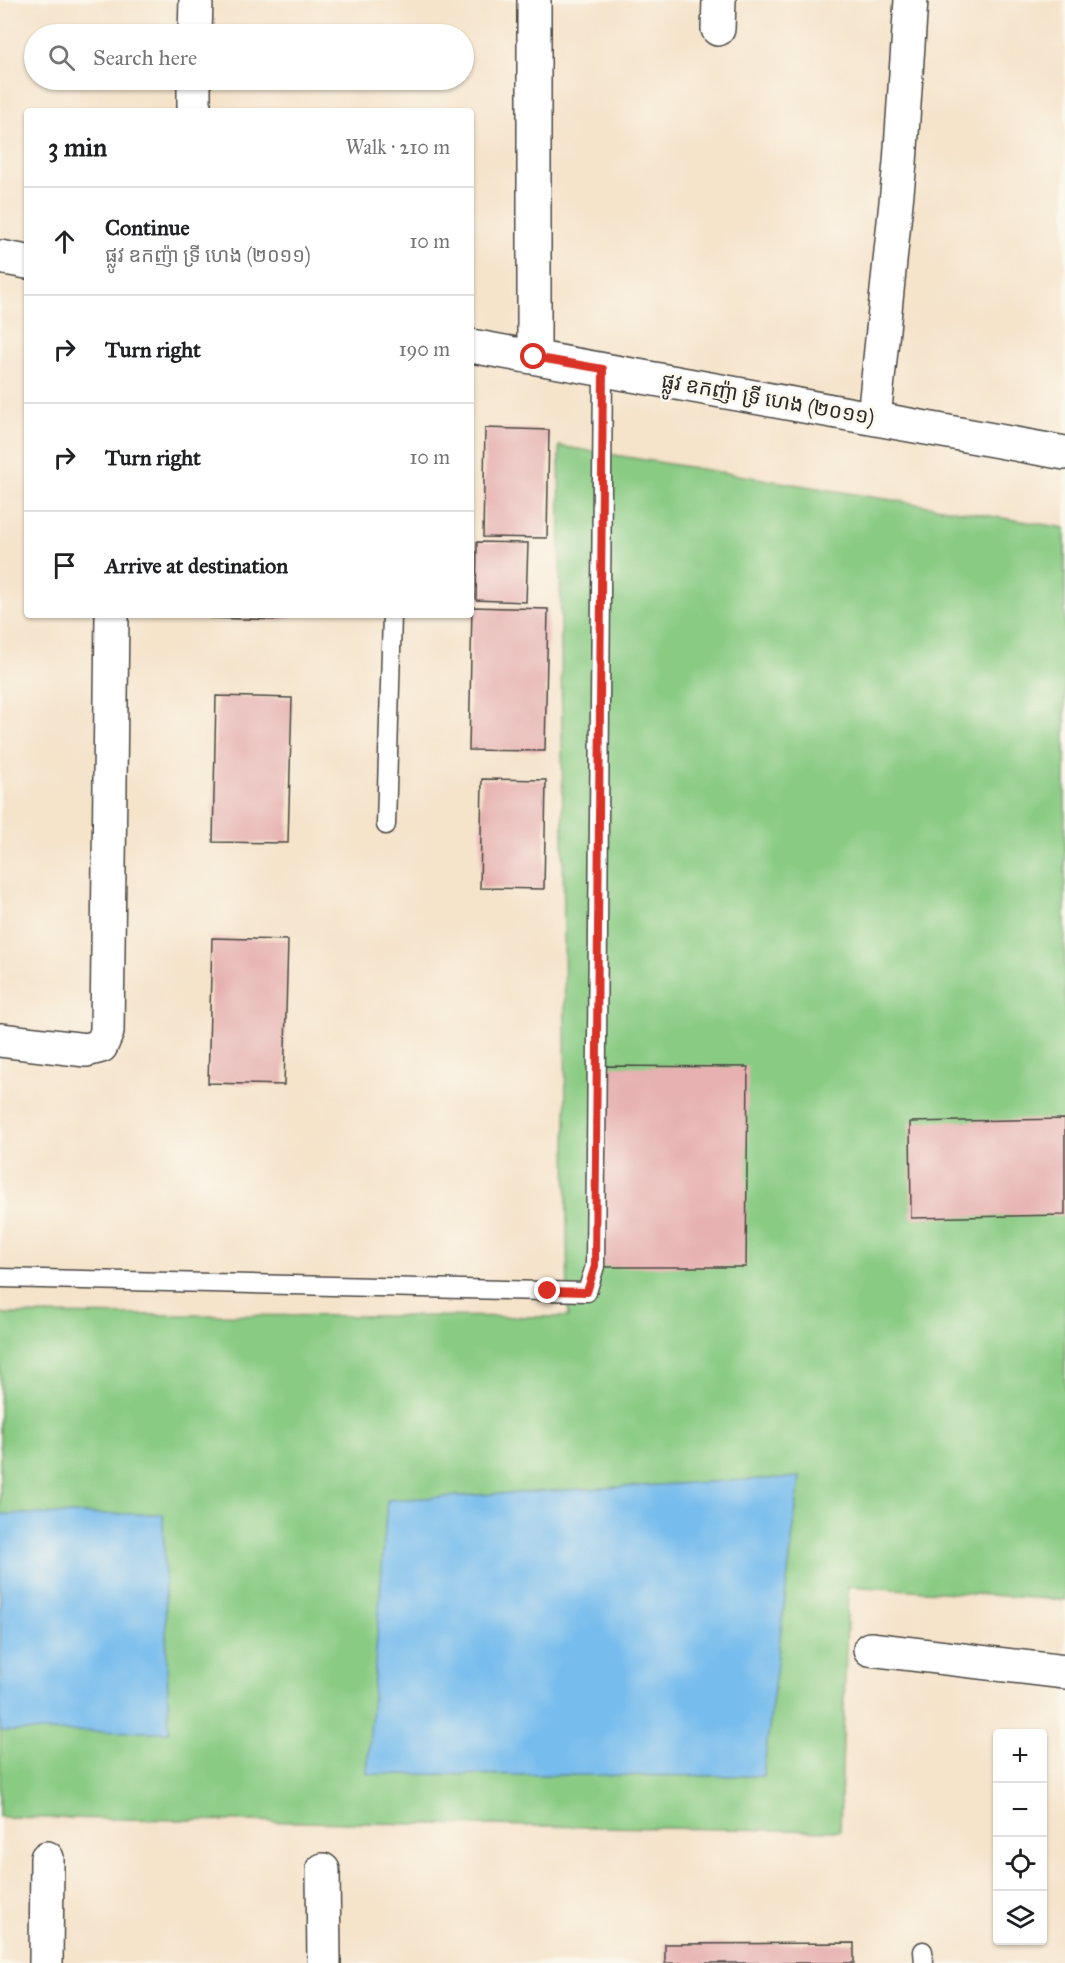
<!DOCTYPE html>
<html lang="en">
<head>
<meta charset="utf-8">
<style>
	:root { --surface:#fff; --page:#f6f6f6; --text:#202124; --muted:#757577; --line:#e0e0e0 }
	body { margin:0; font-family:"IM FELL Great Primer","Noto Sans Khmer",serif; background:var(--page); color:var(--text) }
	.controls { position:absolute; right:18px; bottom:18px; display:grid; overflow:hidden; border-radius:6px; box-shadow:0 2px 4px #0004 }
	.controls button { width:54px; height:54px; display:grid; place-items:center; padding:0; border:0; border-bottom:2px solid var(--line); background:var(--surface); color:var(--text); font:30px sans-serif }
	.stop { position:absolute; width:18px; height:18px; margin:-14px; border:4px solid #d93025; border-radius:50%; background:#fff }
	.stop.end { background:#d93025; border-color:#fff; box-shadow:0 2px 6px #0008 }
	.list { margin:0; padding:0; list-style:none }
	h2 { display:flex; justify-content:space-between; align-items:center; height:78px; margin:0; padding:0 24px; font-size:26px }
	h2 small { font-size:20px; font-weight:400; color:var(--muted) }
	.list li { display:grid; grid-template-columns:39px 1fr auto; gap:18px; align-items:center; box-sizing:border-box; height:108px; padding:0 24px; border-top:2px solid var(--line) }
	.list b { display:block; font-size:22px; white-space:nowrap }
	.list p { margin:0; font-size:20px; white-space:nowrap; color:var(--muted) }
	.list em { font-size:20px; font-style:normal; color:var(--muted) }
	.icon { flex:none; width:33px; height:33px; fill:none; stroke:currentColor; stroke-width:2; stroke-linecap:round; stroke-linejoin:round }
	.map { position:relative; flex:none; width:1065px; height:1963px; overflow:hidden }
	.search { position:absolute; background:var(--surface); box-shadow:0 2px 4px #0004; left:24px; top:24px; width:450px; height:66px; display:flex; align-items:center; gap:15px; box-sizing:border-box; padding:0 21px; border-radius:33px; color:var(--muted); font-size:22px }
	.panel { position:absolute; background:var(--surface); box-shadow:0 2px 4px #0004; left:24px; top:108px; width:450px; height:510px; border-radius:6px }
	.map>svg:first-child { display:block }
	.green { fill:#89cb83; stroke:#5a7b57; stroke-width:1.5 }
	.water { fill:#76bced; stroke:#50748c; stroke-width:1.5 }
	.building { fill:#e6b1b0 }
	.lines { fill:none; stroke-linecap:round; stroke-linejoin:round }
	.lane-casing { stroke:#494743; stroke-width:21 }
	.street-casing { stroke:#494743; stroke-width:36 }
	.secondary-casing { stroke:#494743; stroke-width:36 }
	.lane { stroke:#fff; stroke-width:18 }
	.street { stroke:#fff; stroke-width:33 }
	.secondary { stroke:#fff; stroke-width:33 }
	.route { stroke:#d93025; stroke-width:8 }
	.labels { text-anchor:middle; stroke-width:5; stroke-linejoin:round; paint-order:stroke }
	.street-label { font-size:21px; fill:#2b2b2b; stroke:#fbf7ec }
</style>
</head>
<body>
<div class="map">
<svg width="1065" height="1963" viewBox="0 0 1065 1963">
	<rect width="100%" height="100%" fill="#fbf7ec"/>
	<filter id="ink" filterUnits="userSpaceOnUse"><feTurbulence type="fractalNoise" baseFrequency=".0167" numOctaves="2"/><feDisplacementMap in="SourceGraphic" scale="12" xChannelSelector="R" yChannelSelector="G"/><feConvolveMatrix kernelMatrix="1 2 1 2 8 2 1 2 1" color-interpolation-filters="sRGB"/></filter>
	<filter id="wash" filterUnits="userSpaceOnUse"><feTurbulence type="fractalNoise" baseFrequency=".008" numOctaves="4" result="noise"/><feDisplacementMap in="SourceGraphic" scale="24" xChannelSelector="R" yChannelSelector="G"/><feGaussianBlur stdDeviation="1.35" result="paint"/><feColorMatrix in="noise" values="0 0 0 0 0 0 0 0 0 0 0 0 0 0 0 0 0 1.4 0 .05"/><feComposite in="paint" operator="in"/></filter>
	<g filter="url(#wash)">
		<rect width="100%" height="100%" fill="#f5e3ca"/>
		<!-- green -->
		<path class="green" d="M559 446 1065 528V1600L848 1586 840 1831 0 1817V1314L568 1317Z"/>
		<!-- water -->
		<g class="water">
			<path d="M800 1477 763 1776 367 1774 387 1500Z"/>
			<path d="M0 1514H163L169 1732 0 1731Z"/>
		</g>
		<g id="blocks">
			<!-- building -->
			<g class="building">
				<path d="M485 428 549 430 547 538 483 537Z"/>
				<path d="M477 542 528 543 526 602 476 600Z"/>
				<path d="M472 607 548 609 545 751 469 750Z"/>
				<path d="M209 615H285V620L209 618Z"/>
				<path d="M216 696 292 698 288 843 213 842Z"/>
				<path d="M482 779 546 780 544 889 480 888Z"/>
				<path d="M212 938 288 940 284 1085 208 1083Z"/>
				<path d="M603 1066 748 1067 746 1267H601Z"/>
				<path d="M1065 1119V1215L911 1218 910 1122Z"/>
				<path d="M854 1943V1963H665V1944Z"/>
			</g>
		</g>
	</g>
	<g filter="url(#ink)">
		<use href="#blocks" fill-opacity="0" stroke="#494743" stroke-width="1.5"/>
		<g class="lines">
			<!-- lane casing -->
			<g class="lane-casing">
				<g id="lane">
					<path d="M386 825 392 615"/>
					<path d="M0 1278 587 1292 595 1266 603 369"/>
					<path d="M923 1951 924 1963"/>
				</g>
			</g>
			<!-- street casing -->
			<g class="street-casing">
				<g id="street">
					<path d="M534 0V357"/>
					<path d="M718 29 719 0"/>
					<path d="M195 34 196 0"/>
					<path d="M194 111V80"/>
					<path d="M874 418 900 163 911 0"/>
					<path d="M0 1040 86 1050 101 1046 107 1032 112 615"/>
					<path d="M870 1649 1065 1672"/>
					<path d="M323 1870 324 1963"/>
					<path d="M46 1963 47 1858"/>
				</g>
			</g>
			<!-- secondary casing -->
			<g class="secondary-casing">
				<g id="secondary">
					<path d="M0 257 27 262"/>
					<path d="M471 346 1065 453"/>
				</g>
			</g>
			<!-- lane -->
			<use href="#lane" class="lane"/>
			<!-- street -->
			<use href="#street" class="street"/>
			<!-- secondary -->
			<use href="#secondary" class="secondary"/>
		</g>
	</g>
	<g class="lines" filter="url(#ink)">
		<!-- route -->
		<path class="route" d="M534 357 603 369 595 1266 587 1292 548 1291"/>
	</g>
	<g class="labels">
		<!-- street labels -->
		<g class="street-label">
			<text transform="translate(768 399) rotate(10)" y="7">ផ្លូវ ឧកញ៉ា ទ្រី ហេង (២០១១)</text>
		</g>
	</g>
</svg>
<div class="controls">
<button>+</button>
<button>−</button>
<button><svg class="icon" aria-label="locate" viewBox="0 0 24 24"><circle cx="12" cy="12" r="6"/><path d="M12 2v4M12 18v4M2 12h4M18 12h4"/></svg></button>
<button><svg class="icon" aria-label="layers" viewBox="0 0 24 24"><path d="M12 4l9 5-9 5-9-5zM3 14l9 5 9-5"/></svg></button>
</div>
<div class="stop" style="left:534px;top:357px"></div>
<div class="stop end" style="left:548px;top:1291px"></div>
<div class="search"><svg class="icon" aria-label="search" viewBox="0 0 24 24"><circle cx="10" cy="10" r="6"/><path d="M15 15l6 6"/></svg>Search here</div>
<section class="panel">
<h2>3 min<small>Walk · 210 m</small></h2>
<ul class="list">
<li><svg class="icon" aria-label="ahead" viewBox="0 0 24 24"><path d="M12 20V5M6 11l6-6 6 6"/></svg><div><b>Continue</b><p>ផ្លូវ ឧកញ៉ា ទ្រី ហេង (២០១១)</p></div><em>10 m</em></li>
<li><svg class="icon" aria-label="right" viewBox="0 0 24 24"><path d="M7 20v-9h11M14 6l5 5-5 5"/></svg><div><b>Turn right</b></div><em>190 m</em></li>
<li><svg class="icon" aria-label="right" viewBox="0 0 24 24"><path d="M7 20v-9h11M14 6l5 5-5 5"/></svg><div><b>Turn right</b></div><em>10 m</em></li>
<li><svg class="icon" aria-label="arrive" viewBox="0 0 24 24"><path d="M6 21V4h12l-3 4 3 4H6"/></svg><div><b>Arrive at destination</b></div></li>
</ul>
</section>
</div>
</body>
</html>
